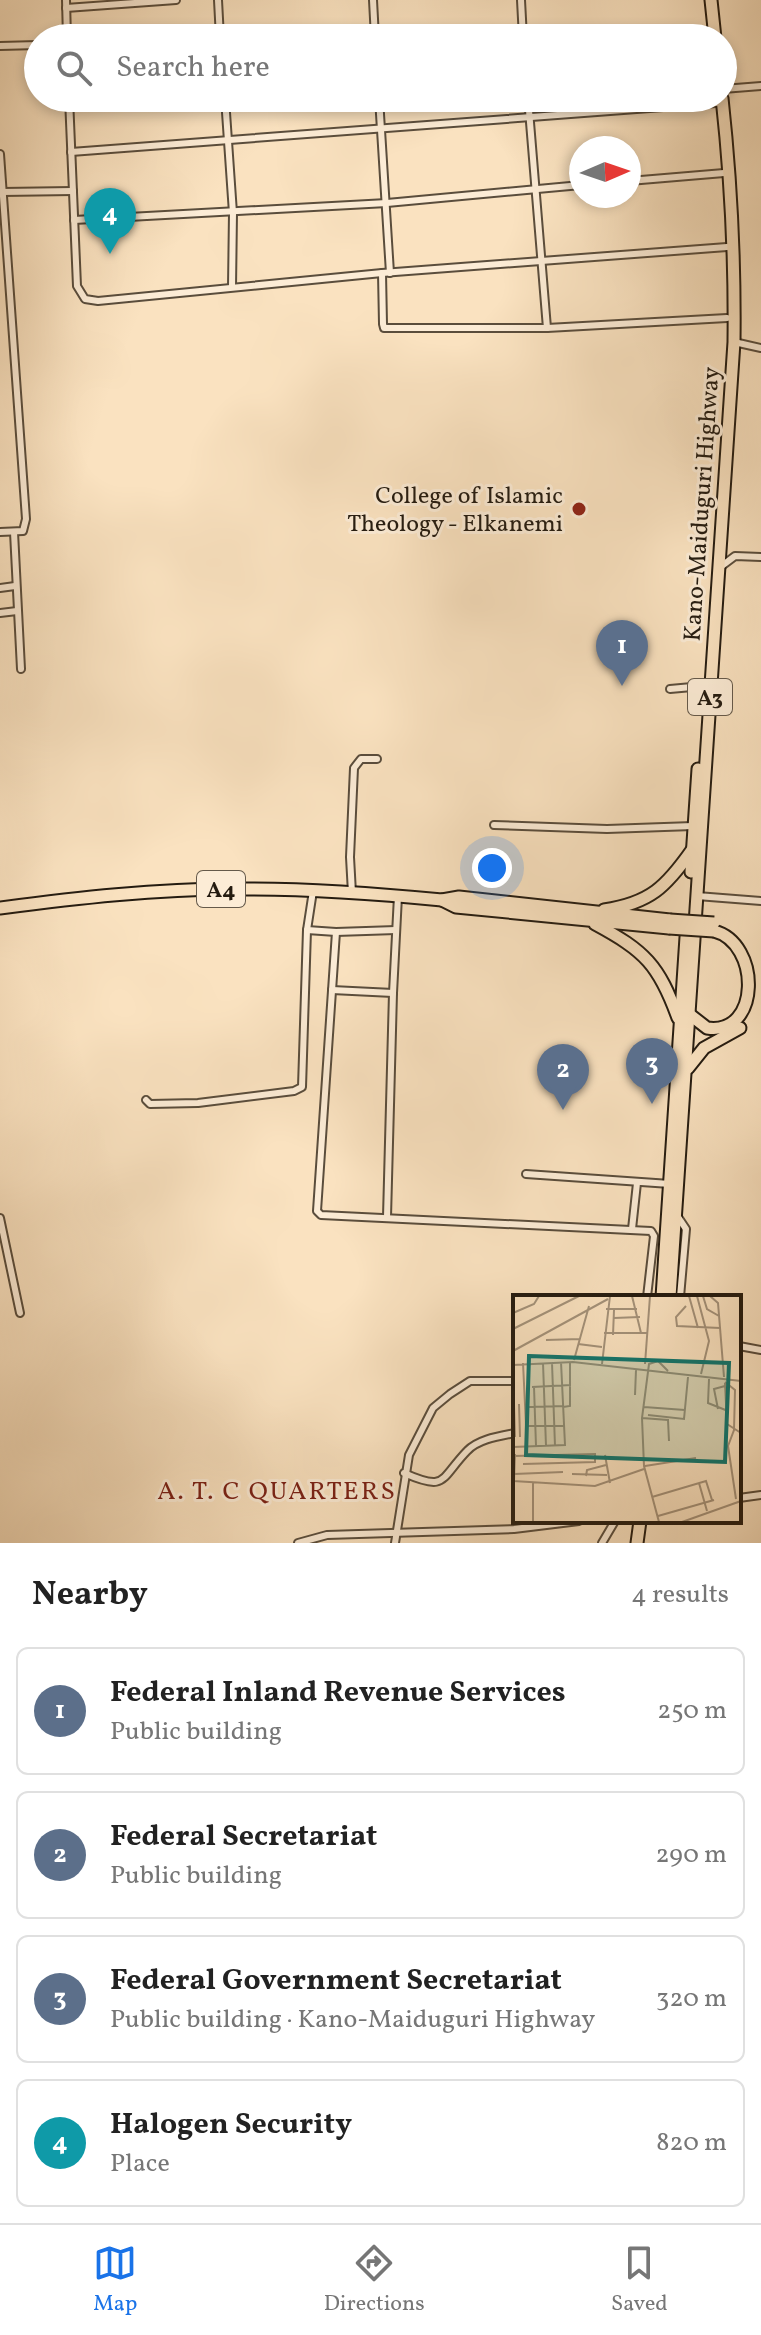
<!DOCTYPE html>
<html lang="en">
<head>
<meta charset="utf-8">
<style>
	:root { --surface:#fff; --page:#f2f2f2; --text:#222; --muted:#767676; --line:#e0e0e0; --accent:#1a73e8 }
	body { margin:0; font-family:Vollkorn,serif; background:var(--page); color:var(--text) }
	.compass { position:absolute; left:569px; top:136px; width:72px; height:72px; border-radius:50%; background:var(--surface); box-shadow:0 4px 12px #0003; rotate:88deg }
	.you { position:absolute; left:492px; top:868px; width:28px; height:28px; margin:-20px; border:6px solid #fff; border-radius:50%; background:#1a73e8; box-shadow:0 0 0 12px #1a73e833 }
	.badge { display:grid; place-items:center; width:52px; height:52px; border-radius:50%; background:var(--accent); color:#fff; font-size:26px; font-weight:700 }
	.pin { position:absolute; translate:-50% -66px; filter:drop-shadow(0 2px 4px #0008) }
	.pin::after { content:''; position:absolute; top:42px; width:28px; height:24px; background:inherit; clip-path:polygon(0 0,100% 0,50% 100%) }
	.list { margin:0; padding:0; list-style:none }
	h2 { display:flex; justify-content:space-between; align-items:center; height:104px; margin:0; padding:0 32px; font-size:34px }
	h2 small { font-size:26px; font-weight:400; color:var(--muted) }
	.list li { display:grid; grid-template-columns:52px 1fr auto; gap:24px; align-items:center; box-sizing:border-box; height:128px; margin:0 16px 16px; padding:0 16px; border:2px solid var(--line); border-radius:12px }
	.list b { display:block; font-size:30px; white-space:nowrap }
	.list p { margin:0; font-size:26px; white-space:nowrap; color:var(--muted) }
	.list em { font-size:26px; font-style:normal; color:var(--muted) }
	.icon { flex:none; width:44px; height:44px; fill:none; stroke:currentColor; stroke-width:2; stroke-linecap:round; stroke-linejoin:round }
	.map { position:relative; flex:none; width:761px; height:1543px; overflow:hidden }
	.search { position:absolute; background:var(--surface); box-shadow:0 4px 12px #0003; left:24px; right:24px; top:24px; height:88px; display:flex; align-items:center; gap:20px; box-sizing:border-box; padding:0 28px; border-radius:44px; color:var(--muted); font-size:30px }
	.sheet { height:680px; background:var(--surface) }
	nav { display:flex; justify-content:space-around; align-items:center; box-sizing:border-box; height:112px; border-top:2px solid var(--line); background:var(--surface); font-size:22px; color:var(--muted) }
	nav a { display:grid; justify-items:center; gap:4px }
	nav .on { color:var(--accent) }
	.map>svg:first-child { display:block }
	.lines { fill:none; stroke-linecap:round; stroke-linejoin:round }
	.minor-casing { stroke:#5a4d3c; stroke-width:10 }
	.trunk-casing { stroke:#241b10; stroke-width:15 }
	.minor { stroke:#fcecd6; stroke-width:6 }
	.trunk { stroke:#fae2c0; stroke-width:11 }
	.trunk-bridge-casing { stroke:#241b10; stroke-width:15; stroke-linecap:butt }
	.trunk-bridge { stroke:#fae2c0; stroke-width:11 }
	.poi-dot { fill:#8f2418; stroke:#fcecd6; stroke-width:3 }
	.labels { text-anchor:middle; stroke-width:6; stroke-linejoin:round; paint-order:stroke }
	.shield { fill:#fcecd6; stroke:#655a4b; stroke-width:2 }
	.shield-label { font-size:22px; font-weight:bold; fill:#241b10 }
	.poi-label { font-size:24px; fill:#241b10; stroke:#fcecd6; text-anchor:end }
	.street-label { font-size:24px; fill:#241b10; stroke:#fcecd6 }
	.neighbourhood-label { font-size:26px; letter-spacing:2px; fill:#7a1f14; stroke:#fcecd6 }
	.inset-road { fill:none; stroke:#a4927a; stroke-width:2 }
	.view { fill:#0f766e; fill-opacity:0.15; stroke:#0f766e; stroke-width:4 }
	.inset-edge { fill:none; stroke:#241b10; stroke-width:4 }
</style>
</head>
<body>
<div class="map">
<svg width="761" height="1543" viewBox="0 0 761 1543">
	<rect width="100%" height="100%" fill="#fae2c0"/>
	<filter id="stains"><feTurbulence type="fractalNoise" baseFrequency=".0025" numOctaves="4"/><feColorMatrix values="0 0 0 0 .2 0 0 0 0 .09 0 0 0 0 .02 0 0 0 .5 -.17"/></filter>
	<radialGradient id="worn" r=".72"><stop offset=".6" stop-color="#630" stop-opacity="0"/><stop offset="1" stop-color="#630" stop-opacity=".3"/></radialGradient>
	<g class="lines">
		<!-- minor casing -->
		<g class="minor-casing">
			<g id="minor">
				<path d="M66 0 67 38"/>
				<path d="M218 0 220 38"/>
				<path d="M373 0 375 38"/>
				<path d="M521 0 523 38"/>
				<path d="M66 8 176 0"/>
				<path d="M0 46 38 45"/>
				<path d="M723 89 761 86"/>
				<path d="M69 98 77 286 85 299 98 301 382 273 727 247"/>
				<path d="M225 98 233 213 232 287"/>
				<path d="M379 98 390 273"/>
				<path d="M528 98 547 328"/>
				<path d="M71 152 716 103"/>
				<path d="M0 154 26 519 23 531 0 532"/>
				<path d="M629 181 724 173"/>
				<path d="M2 192 73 191"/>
				<path d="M74 220 387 203 581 185"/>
				<path d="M382 273 383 324 384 328H547L727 318"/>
				<path d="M734 342 761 348"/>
				<path d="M14 532 21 669"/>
				<path d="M719 568 735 556 761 557"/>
				<path d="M0 588 15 586"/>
				<path d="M0 613 17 611"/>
				<path d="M670 689 703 686"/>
				<path d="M494 825 607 829 693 826"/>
				<path d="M352 893 350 857 354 768 361 759H377"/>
				<path d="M697 896 761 901"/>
				<path d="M307 930 336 932 396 930"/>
				<path d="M336 932 317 1211 321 1215 651 1231 654 1236 647 1297"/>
				<path d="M332 990 393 993"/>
				<path d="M146 1100 150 1104 198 1103 294 1091 302 1087 307 930 313 891"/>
				<path d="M526 1174 670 1184"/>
				<path d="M676 1214 686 1229 680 1297"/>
				<path d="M387 1217 393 993 398 896"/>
				<path d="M0 1218 20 1313"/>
				<path d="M632 1229 637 1183"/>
				<path d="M739 1346 761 1350"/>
				<path d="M404 1473C447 1492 440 1479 467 1451 478 1439 500 1436 515 1433"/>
				<path d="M739 1498 761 1495"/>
				<path d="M298 1543 327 1535 514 1529 579 1521"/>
				<path d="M395 1543 409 1455 433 1408 450 1394 470 1381H515"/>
				<path d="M602 1543 615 1521"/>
			</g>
		</g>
		<!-- trunk casing -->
		<g class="trunk-casing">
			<g id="trunk">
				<path d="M711 0 715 38"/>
				<path d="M691 872 698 769"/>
				<path d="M442 900 456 907 669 928"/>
				<path d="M0 908C77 898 155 889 233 889 303 888 372 893 442 900L459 897 670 920"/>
				<path d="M604 910C650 903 666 887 692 850"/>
				<path d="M595 924C645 951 659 965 678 1018"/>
				<path d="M689 1014 707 1028C761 1036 761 943 714 931"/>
				<path d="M688 1068 704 1048 740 1028"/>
				<path d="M662 1297 686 937"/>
				<path d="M670 1297 734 342C735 260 731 180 722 98"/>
				<path d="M637 1543 640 1521"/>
			</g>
		</g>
		<!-- minor -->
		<use href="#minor" class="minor"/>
		<!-- trunk -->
		<use href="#trunk" class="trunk"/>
		<!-- trunk-bridge casing -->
		<g class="trunk-bridge-casing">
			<g id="trunk-bridge">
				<path d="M670 920 714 923"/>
				<path d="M669 928 714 931"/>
			</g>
		</g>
		<!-- trunk-bridge -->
		<use href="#trunk-bridge" class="trunk-bridge"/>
	</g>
	<!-- markers -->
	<circle class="poi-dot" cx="579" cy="509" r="8"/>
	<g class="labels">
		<!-- shield labels -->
		<g class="shield">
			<rect x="688" y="679" width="44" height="36" rx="6"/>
			<rect x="197" y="871" width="48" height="36" rx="6"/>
		</g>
		<g class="shield-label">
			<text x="710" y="705">A3</text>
			<text x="221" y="897">A4</text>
		</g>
		<!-- poi labels -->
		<g class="poi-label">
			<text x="563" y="503">College of Islamic<tspan x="563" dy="28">Theology - Elkanemi</tspan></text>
		</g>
		<!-- street labels -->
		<g class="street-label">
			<text transform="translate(701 504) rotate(-86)" y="8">Kano-Maiduguri Highway</text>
		</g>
		<!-- neighbourhood labels -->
		<g class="neighbourhood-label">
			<text x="277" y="1499">A. T. C QUARTERS</text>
		</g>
	</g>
	<!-- overview -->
	<g transform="translate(513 1295)">
		<rect width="228" height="228" fill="#fae2c0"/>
		<path class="inset-road" d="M119 1 128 38M176 1 185 33M184 1 196 46 188 79M190 1 194 14 206 21M197 1 205 8 211 82M173 11 163 22 164 31 207 33M93 14H124M0 18 21 9 26 1M101 23 127 22M0 34 66 1M91 38H135M100 40 101 15M33 45 67 44M65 49 89 52M0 56 95 4M61 65 76 11M10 68 14 151M30 68 33 151M39 68 42 151M89 69 97 1M132 69 137 1M0 70 60 67 228 86M196 84 195 108 215 116M212 87 222 95 221 135 215 151 223 204M212 88 214 129 228 138M19 92 58 90M21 92 23 151M122 100 123 75M6 109 7 142M1 110 2 142M12 112 50 111M50 112 57 111V68M131 112 172 115M205 114 201 94 212 91M135 120 171 124 175 82M129 123 155 125 156 146M13 131H51M0 152 52 150 48 67M92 160 97 188M1 161 82 159V167L10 169M132 171 183 163M1 179 50 177M59 179 94 180M73 181 74 175 93 170M0 186 82 191 131 174M1 186 2 159M186 188 194 216M139 202 193 186 199 205M145 221 201 205M20 227V188M146 227 131 171 129 123 136 69 145 66 155 76M169 227 228 206"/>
		<path class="view" d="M16 61 216 68 212 167 13 160Z"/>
		<rect width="228" height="228" class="inset-edge"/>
	</g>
	<rect width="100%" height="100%" filter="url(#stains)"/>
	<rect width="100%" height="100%" fill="url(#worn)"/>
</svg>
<svg class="compass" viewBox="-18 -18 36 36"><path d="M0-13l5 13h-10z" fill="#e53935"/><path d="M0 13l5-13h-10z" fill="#767676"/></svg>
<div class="you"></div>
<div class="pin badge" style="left:622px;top:686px;background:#5c6f8a">1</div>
<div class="pin badge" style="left:563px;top:1110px;background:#5c6f8a">2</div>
<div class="pin badge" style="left:652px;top:1104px;background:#5c6f8a">3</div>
<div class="pin badge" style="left:110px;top:254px;background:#0f9aa8">4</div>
<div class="search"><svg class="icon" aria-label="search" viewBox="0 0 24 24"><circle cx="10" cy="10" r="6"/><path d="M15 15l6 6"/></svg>Search here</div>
</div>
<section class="sheet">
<h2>Nearby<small>4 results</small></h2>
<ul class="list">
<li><span class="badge" style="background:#5c6f8a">1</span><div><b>Federal Inland Revenue Services</b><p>Public building</p></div><em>250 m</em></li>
<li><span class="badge" style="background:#5c6f8a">2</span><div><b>Federal Secretariat</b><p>Public building</p></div><em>290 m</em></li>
<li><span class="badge" style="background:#5c6f8a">3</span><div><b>Federal Government Secretariat</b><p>Public building · Kano-Maiduguri Highway</p></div><em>320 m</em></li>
<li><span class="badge" style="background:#0f9aa8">4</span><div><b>Halogen Security</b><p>Place</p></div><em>820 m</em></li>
</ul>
</section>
<nav>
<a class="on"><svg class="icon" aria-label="map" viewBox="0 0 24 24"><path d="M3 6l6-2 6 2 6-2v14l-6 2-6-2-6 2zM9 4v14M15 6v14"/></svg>Map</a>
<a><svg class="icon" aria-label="directions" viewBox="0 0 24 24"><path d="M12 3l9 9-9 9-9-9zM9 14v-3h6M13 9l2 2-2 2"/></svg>Directions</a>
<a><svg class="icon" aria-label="saved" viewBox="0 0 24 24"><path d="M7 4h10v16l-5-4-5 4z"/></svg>Saved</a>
</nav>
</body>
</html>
